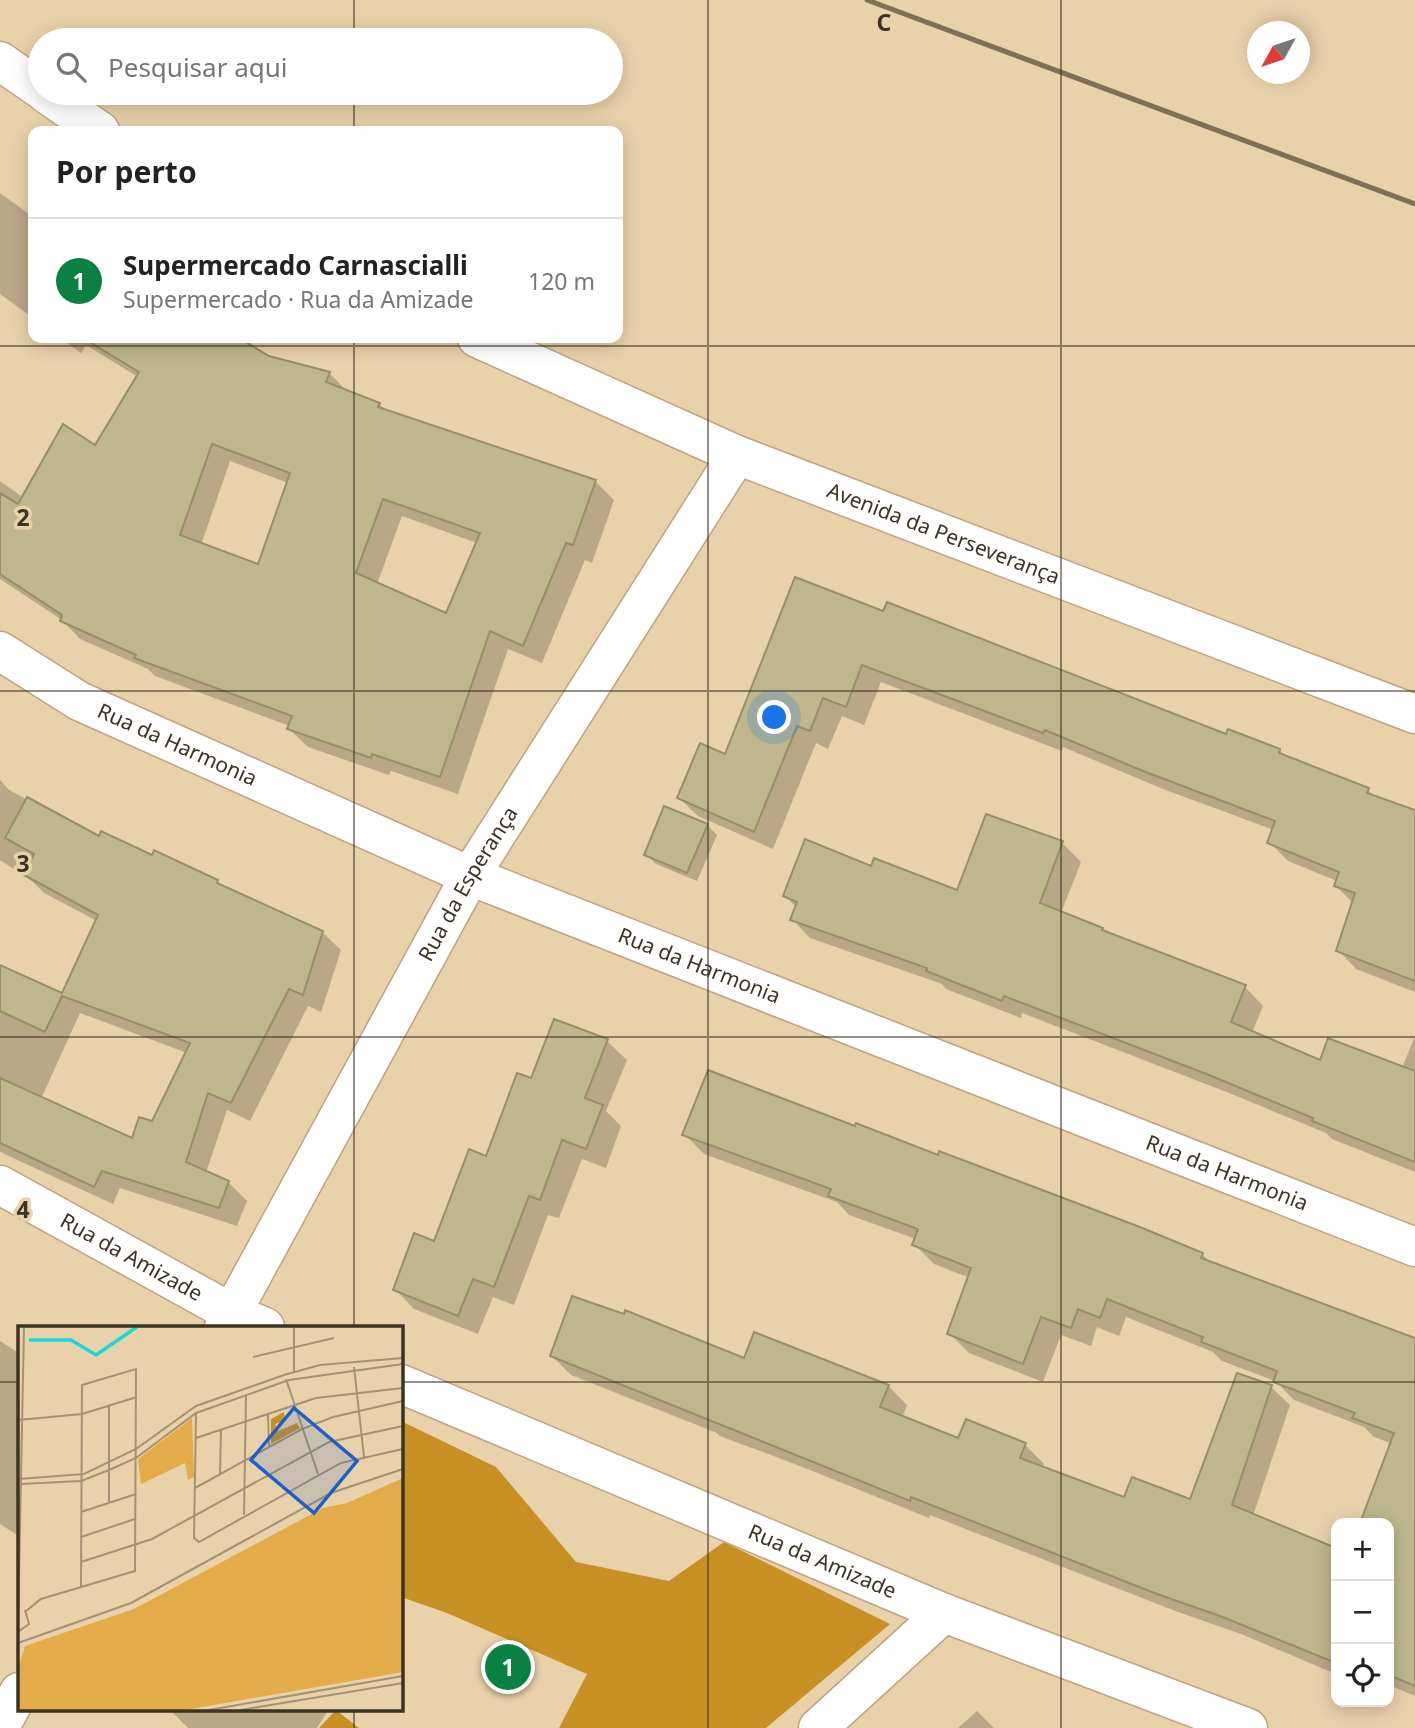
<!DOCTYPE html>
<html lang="pt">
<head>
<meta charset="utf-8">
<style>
	:root { --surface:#fff; --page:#f6f6f6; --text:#222; --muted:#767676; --line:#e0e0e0; --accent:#0b8043 }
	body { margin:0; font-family:"Noto Sans",sans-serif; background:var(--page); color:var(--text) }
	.controls { position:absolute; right:21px; bottom:21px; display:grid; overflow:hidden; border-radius:14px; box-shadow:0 4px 18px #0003 }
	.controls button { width:63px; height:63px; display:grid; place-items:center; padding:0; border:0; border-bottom:2px solid var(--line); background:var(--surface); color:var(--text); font:35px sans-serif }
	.compass { position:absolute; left:1247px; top:21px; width:63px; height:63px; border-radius:50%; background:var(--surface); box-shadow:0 4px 18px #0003; rotate:230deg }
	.you { position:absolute; left:775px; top:718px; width:24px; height:24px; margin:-18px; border:5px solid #fff; border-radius:50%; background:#1a73e8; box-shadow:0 0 0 10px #1a73e833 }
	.badge { display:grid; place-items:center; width:46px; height:46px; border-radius:50%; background:var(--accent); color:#fff; font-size:23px; font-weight:700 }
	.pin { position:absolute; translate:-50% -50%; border:4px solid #fff; box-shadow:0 2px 7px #0006 }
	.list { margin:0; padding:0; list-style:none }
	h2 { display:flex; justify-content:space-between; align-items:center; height:91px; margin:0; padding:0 28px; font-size:30px }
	h2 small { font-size:23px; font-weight:400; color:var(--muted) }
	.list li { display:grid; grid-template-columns:46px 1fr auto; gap:21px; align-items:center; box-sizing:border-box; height:126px; padding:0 28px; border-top:2px solid var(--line) }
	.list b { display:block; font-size:26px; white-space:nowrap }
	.list p { margin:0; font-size:23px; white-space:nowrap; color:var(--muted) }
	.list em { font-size:23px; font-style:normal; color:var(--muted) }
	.icon { flex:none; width:38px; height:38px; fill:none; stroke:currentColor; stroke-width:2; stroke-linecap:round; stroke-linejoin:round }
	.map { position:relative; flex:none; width:1415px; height:1728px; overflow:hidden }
	.search { position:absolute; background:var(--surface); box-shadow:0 4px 18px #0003; left:28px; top:28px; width:595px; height:77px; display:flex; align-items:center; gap:18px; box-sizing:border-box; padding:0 24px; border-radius:38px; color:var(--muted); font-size:26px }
	.panel { position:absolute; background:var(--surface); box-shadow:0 4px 18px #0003; left:28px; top:126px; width:595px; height:217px; border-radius:14px }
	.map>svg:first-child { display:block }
	.forest { fill:#c79025 }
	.shadow { fill:#0003; fill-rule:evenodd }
	.building { fill:#beb68c; stroke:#978f67; stroke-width:2; fill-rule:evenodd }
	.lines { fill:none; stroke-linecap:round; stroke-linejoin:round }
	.minor-casing { stroke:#bca580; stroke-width:41 }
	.minor { stroke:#fff; stroke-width:38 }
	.rail { stroke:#7e6f57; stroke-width:5 }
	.grid { fill:none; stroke:#3d3324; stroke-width:2; stroke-opacity:0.55 }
	.labels { text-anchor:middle; stroke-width:7; stroke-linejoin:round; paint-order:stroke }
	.street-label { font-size:21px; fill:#3d3324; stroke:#e9d1aa }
	.inset-river { fill:none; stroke:#1dd6dd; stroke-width:3.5 }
	.inset-road { fill:none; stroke:#a49274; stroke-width:2 }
	.view { fill:#1861cc; fill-opacity:0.15; stroke:#1861cc; stroke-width:3.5 }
	.inset-edge { fill:none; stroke:#3d3324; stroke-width:3.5 }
	.grid-label { font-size:23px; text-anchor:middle; font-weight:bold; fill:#3d3324; stroke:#e9d1aa; stroke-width:7; stroke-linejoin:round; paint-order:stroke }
</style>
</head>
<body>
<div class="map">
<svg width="1415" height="1728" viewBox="0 0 1415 1728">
	<rect width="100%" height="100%" fill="#e9d1aa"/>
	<!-- forest -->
	<g class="forest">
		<path d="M401 1421 496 1467 576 1562 669 1581 724 1542 890 1624 766 1728H559L587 1674 447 1613 401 1597Z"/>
		<path d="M336 1710 359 1728H319Z"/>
	</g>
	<!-- shadow -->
	<g class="shadow">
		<path d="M0 193 33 217V318L0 294Z"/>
		<path d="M60 338H236L268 358 329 373 348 392 379 404 387 412 595 481 614 500 592 563 585 560 542 663 508 649 458 794 391 771 389 775 308 747 289 729 290 726 155 676 148 669 80 639 62 620 0 579V481L21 496 63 427 96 447 138 377 86 345 81 353ZM230 461 288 483 259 566 201 545ZM402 516 477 543 447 616 377 584Z"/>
		<path d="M796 579 1227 736 1279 750 1287 758 1368 790 1377 799 1415 812V992L1356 969 1338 950 1353 903 1336 886 1337 881 1288 861 1269 842 1274 830 1163 789 1063 747 1062 751 881 682 864 725 842 716 828 749 816 743 773 849 698 816 679 798 726 756Z"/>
		<path d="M0 780 9 790 100 838 217 881 223 888 322 932 341 950 321 1012 308 1006 250 1121 227 1110 206 1173 228 1182 247 1201 237 1226 120 1188 113 1204 0 1152V965L63 996 97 921 44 893 33 882 0 860ZM80 1013 187 1053 153 1123 133 1140 41 1099Z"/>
		<path d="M707 825 717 835 697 881 656 864 646 854Z"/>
		<path d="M1062 843 1081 862 1061 913 1102 929 1107 934 1245 987 1263 1006 1252 1033 1321 1062 1402 1068 1415 1036V1172L1332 1139 1326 1133 1229 1093 1022 1013 1021 1018 946 989 942 984 810 938 792 919 797 908 785 896 872 868 958 892Z"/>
		<path d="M607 1041 627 1060 606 1111 621 1126 606 1168 582 1159 559 1218 548 1215 514 1305 493 1297 478 1334 414 1309 395 1289 435 1243 532 1080Z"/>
		<path d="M856 1128 1202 1254 1212 1264 1389 1331 1390 1328 1415 1337V1452L1374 1437 1364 1427 1294 1400 1275 1381 1222 1361 1213 1352 1126 1317 1119 1336 1097 1327 1091 1346 1061 1335 1043 1382 969 1353 949 1333 970 1278 934 1264 914 1244 916 1239 849 1215 837 1202 704 1154 685 1135Z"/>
		<path d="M0 1341 19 1353V1536L0 1524Z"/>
		<path d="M552 1356 745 1360 888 1386 907 1405 902 1418 959 1441 1025 1445 1044 1464 1042 1468 1125 1500 1191 1502 1271 1387 1290 1405 1253 1516 1336 1550V1674L1241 1634 1178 1612 930 1515 929 1518 800 1466 720 1436 717 1433 571 1375Z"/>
		<path d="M1371 1499 1415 1516V1696L1389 1685V1523H1362Z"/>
		<path d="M169 1709H329L317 1728H188Z"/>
		<path d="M977 1711 994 1728H958Z"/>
	</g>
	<!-- building -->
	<g class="building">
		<path d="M83 338H239L269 356 330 372 326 382 380 403 378 407 596 480 573 545 566 543 523 646 490 631 440 777 372 754 371 758 287 729 292 716 134 658 136 655 60 621 62 615 0 574V493L18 504 63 424 95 445 139 372ZM212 444 290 473 258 564 180 535ZM383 499 480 533 446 613 356 573Z"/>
		<path d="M795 577 883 611 887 602 1226 734 1228 729 1280 749 1279 753 1369 788 1367 793 1415 810V981L1336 951 1355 893 1334 886 1339 872 1267 843 1275 821 1143 771 1045 730 1043 733 862 665 846 707 823 698 810 731 797 726 754 832 677 798 700 743 725 754Z"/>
		<path d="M27 797 99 836 101 831 152 855 154 850 218 880 217 883 323 931 303 995 289 989 231 1103 208 1093 186 1162 229 1181 219 1208 102 1171 94 1187 0 1143V1078L132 1138 139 1117 152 1121 190 1043 62 996 45 1032 0 1011V965L62 993 98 915 24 875 34 854 5 838Z"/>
		<path d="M664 806 708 824 687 873 644 855Z"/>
		<path d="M986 814 1063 841 1040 903 1103 928 1102 930 1246 985 1231 1022 1320 1060 1328 1038 1415 1071V1162L1312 1121 1313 1118 1209 1075 1004 996 1002 1001 926 971 927 968 790 920 797 902 783 896 805 839 871 866 874 858 957 890Z"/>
		<path d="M554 1019 608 1039 585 1098 603 1105 586 1149 562 1140 540 1200 529 1196 494 1287 473 1279 458 1316 393 1290 414 1233 434 1241 469 1149 486 1156 517 1073 531 1078Z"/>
		<path d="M708 1070 855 1126 856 1123 938 1155 939 1151 1140 1227 1203 1253 1201 1258 1415 1338V1686L1389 1675V1523H1360L1394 1433 1352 1418 1355 1413 1273 1382 1277 1371 1201 1342 1203 1337 1107 1299 1100 1318 1078 1309 1071 1328 1041 1317 1023 1364 947 1334 971 1268 912 1245 918 1229 828 1196 831 1189 682 1135Z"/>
		<path d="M572 1296 624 1314 625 1310 744 1358 754 1332 889 1385 880 1407 958 1438 966 1419 1026 1443 1020 1458 1124 1497 1132 1477 1190 1499 1237 1373 1272 1385 1232 1505 1336 1548V1663L1220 1616 1157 1594 911 1497 910 1501 550 1356Z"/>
	</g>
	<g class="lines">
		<!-- minor casing -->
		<g class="minor-casing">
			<g id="minor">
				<path d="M0 61 40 89"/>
				<path d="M45 93 100 131"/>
				<path id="s1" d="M477 338 737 455 1415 714"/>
				<path id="s2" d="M0 651 79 701 470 876 1415 1247"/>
				<path id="s3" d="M0 1185 232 1313 265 1327"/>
				<path id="s4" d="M224 1327 470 876 737 455"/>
				<path id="s5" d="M401 1384 944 1613 1248 1728"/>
				<path d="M0 1727 19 1692"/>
				<path d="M818 1728 944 1613"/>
			</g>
		</g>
		<!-- minor -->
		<use href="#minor" class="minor"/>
		<!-- rail -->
		<path class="rail" d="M867 0 1415 204"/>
	</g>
	<!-- grid -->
	<path class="grid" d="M354 0V40M708 0V1728M1061 0V1728M354 93V131M354 338V1327M0 346H1415M0 691H1415M0 1037H1415M0 1382H19M401 1382H1415M354 1709V1728"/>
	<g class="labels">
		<!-- street labels -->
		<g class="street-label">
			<text dy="7" stroke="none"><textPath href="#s1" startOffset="506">Avenida da Perseverança</textPath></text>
			<text dy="7" stroke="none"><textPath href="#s2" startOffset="201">Rua da Harmonia</textPath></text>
			<text dy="7" stroke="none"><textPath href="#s4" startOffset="506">Rua da Esperança</textPath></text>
			<text dy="7" stroke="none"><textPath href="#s2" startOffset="768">Rua da Harmonia</textPath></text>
			<text dy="7" stroke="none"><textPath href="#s2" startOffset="1335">Rua da Harmonia</textPath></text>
			<text dy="7" stroke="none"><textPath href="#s3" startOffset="150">Rua da Amizade</textPath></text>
			<text dy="7" stroke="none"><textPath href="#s5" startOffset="457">Rua da Amizade</textPath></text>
		</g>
	</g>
	<!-- overview -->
	<g transform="translate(18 1326)">
		<rect width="385" height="385" fill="#e9d1aa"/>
		<path d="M174 92 176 151 170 154 167 137 123 158 120 133ZM385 152V346L167 384H0V343L7 320 116 283 305 182 329 177Z" fill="#e4ac48"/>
		<path d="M266 86 267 95 257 98 260 105 279 97 282 102 253 118V93Z" fill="#c79025"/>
		<path class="inset-river" d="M11 14H53L78 29 119 1"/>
		<path class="inset-road" d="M0 4V33M235 31 316 12M336 41 346 131M276 46V1M268 53 300 148M178 87 176 212 181 216 323 137 385 123M250 89 251 120M0 94 64 88 119 71M178 112 298 72 385 62M202 148 203 104M1 153 66 148 118 123 178 80 266 49 302 39 385 32M3 158 63 155 91 144 118 132 178 87 271 54 385 38M177 162 284 103 315 91 385 75M91 177V79M63 186 118 168M226 189 228 69M63 211 117 193M63 236 134 213 311 116 385 100M8 285 23 273 117 245 118 43 64 59 63 261M0 301 6 1M0 306 11 298 7 284M0 317 113 277 313 167 385 143M191 384 385 350M223 384 385 357"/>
		<path class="view" d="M276 82 339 135 296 187 233 134Z"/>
		<rect width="385" height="385" class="inset-edge"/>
	</g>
	<g class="grid-label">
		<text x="884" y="31">C</text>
		<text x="23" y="526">2</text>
		<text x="23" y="872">3</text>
		<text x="23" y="1218">4</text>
	</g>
</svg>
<div class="controls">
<button>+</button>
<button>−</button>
<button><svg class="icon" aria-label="locate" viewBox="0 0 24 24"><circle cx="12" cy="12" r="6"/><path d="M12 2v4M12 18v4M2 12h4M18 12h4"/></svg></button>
</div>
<svg class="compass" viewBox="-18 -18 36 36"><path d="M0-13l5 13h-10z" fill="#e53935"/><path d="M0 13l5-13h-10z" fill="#767676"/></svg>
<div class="you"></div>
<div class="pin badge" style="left:508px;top:1667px">1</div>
<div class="search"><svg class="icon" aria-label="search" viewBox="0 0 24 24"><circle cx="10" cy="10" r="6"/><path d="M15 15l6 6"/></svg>Pesquisar aqui</div>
<section class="panel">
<h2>Por perto<small></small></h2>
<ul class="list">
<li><span class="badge">1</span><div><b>Supermercado Carnascialli</b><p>Supermercado · Rua da Amizade</p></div><em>120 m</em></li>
</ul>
</section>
</div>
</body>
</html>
